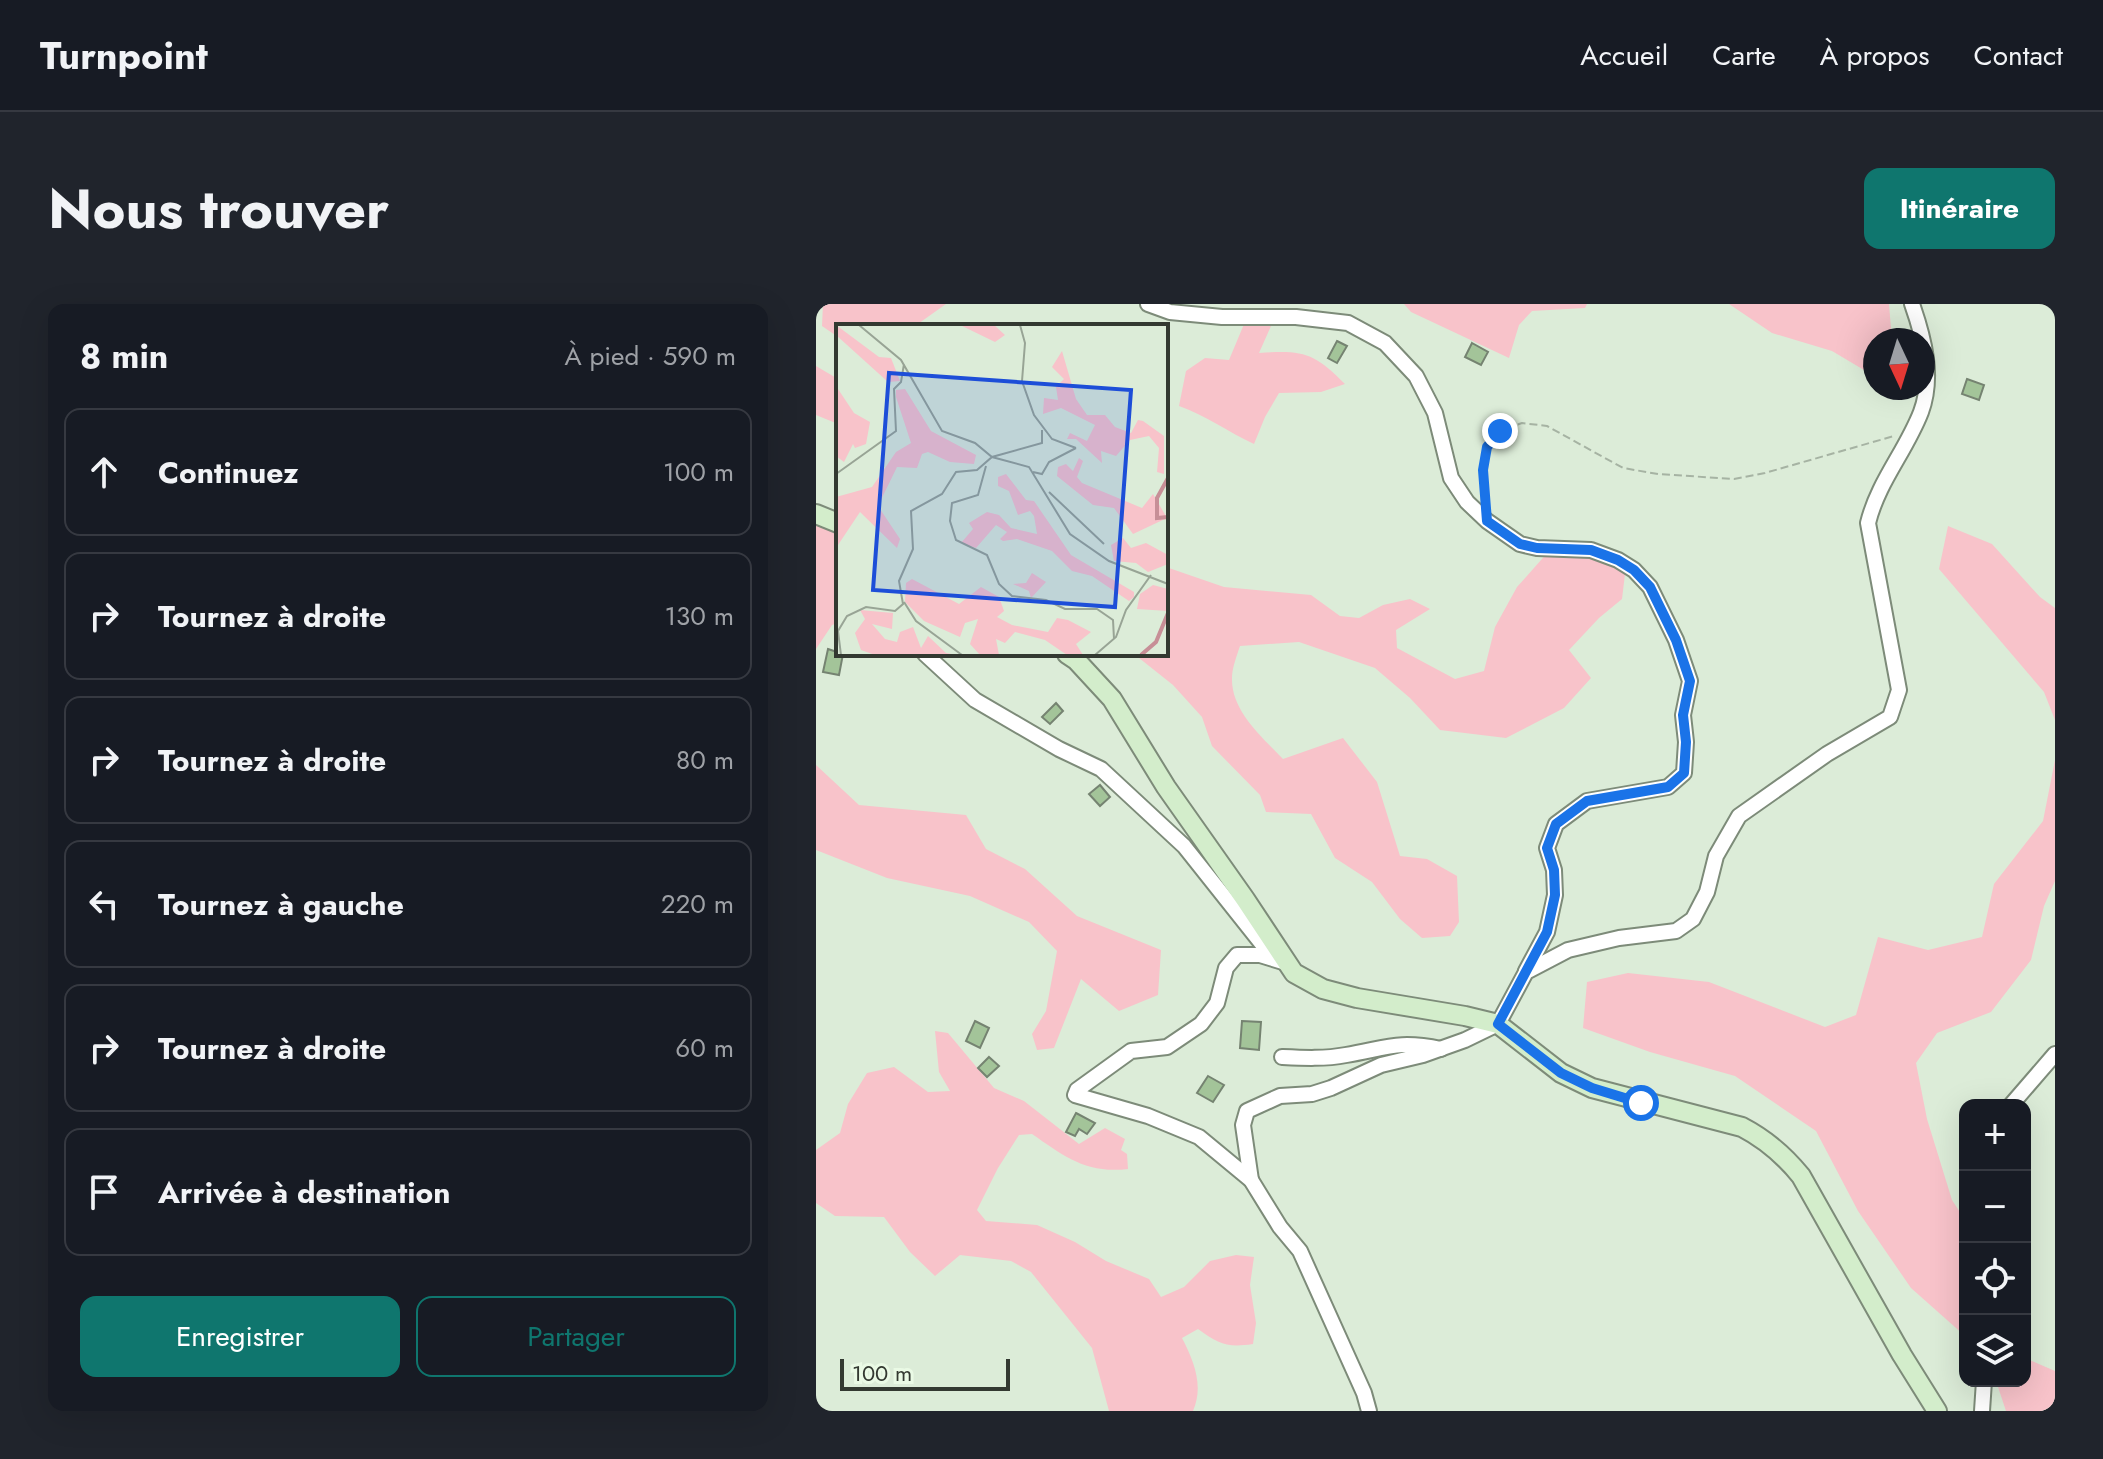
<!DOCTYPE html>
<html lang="fr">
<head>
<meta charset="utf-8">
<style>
	:root { --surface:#171b24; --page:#20242c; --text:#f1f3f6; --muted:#9ea1a6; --line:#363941; --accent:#0f766e }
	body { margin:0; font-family:Jost,sans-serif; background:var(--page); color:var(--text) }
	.controls { position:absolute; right:24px; bottom:24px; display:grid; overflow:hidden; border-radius:16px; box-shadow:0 8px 32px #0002 }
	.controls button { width:72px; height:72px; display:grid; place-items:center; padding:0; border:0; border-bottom:2px solid var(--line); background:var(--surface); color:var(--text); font:40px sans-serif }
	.compass { position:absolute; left:1047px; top:24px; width:72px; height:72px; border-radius:50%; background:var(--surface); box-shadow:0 8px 32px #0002; rotate:176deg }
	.scale { position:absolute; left:24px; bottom:20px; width:170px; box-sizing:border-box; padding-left:8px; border:4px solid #333931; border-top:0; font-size:22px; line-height:28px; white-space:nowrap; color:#333931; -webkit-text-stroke:6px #eafae5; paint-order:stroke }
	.stop { position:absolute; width:24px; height:24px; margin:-18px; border:6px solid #1a73e8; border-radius:50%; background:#fff }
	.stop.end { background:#1a73e8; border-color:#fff; box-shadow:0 2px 8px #0008 }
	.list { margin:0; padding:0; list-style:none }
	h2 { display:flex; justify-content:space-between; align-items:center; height:104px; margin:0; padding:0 32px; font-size:34px }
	h2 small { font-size:26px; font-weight:400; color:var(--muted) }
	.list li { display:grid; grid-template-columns:52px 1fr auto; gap:24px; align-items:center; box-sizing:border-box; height:128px; margin:0 16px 16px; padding:0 16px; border:2px solid var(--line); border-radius:16px }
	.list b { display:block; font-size:30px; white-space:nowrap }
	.list em { font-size:26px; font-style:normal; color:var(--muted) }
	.actions { display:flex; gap:16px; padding:24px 32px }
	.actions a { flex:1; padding:18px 0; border:2px solid var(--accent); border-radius:16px; text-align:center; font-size:28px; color:var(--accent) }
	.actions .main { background:var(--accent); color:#fff }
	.icon { flex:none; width:44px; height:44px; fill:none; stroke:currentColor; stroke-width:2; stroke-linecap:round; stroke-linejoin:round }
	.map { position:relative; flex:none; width:1239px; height:1107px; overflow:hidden; border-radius:16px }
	header { display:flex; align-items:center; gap:48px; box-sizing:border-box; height:112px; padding:0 40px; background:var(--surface); border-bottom:2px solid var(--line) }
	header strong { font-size:38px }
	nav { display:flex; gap:44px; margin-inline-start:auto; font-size:28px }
	.intro { display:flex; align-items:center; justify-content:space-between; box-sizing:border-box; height:192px; padding:0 48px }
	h1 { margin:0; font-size:56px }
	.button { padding:20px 36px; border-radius:16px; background:var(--accent); color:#fff; font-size:28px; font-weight:700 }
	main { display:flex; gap:48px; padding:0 48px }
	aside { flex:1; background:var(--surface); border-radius:16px; box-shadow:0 8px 32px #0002 }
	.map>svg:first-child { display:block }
	.green { fill:#f8c3ca }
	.building { fill:#a3c499; stroke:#758371; stroke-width:2 }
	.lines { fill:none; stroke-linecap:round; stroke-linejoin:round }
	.street-casing { stroke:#7d8b79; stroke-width:18 }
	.secondary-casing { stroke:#7d8b79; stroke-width:22 }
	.path { stroke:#a6b3a3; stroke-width:2; stroke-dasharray:8 4; stroke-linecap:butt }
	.street { stroke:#fff; stroke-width:14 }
	.secondary { stroke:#d3edcb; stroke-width:18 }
	.route { stroke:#1a73e8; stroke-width:10 }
	.inset-river { fill:none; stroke:#c78f97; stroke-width:4 }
	.inset-road { fill:none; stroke:#98a495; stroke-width:2 }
	.view { fill:#1d4ed8; fill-opacity:0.15; stroke:#1d4ed8; stroke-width:4 }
	.inset-edge { fill:none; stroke:#333931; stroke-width:4 }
</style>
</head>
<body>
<header>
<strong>Turnpoint</strong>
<nav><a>Accueil</a><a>Carte</a><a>À propos</a><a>Contact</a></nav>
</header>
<div class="intro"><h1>Nous trouver</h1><a class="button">Itinéraire</a></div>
<main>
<aside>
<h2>8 min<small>À pied · 590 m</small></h2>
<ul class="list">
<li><svg class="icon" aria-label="ahead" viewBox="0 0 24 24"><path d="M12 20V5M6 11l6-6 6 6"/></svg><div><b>Continuez</b></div><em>100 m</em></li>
<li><svg class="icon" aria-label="right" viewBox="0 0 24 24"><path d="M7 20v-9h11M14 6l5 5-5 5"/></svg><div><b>Tournez à droite</b></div><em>130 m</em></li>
<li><svg class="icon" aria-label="right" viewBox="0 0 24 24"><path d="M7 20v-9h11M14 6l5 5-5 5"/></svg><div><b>Tournez à droite</b></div><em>80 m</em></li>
<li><svg class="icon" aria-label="left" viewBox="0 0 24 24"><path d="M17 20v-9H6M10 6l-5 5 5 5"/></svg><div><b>Tournez à gauche</b></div><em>220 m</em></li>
<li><svg class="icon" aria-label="right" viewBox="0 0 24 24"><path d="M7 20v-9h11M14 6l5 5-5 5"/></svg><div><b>Tournez à droite</b></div><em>60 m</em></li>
<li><svg class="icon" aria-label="arrive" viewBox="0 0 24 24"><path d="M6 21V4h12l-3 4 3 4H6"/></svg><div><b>Arrivée à destination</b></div></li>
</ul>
<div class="actions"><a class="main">Enregistrer</a><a>Partager</a></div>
</aside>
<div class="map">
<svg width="1239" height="1107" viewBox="0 0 1239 1107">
	<rect width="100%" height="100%" fill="#dcecd8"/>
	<!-- green -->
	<g class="green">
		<path d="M7 0H130L99 22H22V33L6 22Z"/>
		<path d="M588 0H771L769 4 716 7 703 21 693 54 595 8Z"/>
		<path d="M913 0H1073L1076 36H1059V59L1048 66 1016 47 956 29Z"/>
		<path d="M444 10 455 22 443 49C488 46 498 49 529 80L505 88 463 89 449 113 438 140C412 128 391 112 363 102L370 67 389 54 413 56 431 13Z"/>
		<path d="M0 62 22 75V120L0 111Z"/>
		<path d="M0 215 22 228V319L16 321 0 345Z"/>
		<path d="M1132 222 1176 240 1224 293 1239 304V416L1228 388 1123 265Z"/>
		<path d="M733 247 780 250 809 270 806 295 783 314 753 346 775 374 748 404 690 434 624 426 594 394 559 364 483 338 424 342C421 351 416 364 416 374 415 407 446 433 467 455L527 434 561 478 584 552 611 555 641 572 643 618 634 632 606 634 584 615 556 578 519 554 495 510 450 508 444 491 396 442 386 413 357 381 318 350H350V263L408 283 495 291 524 312 543 314 567 301 594 295 614 305 580 326 581 344 639 375 668 367 679 323 701 283Z"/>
		<path d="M1239 456V577L1228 602 1215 656 1175 708 1121 729 1100 759 1111 815 1136 896 1149 916V1032L1095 984 1042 907 1000 827 919 772 834 748 767 724 771 678 812 669 893 678 1009 723 1040 711 1062 633 1112 646 1166 633 1178 580 1227 517Z"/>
		<path d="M0 461 43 501 150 511 170 545 209 565 261 612 345 646 342 691 303 707 265 675 238 744 221 746 216 730 230 707 241 647 213 618 154 592 71 574 0 546Z"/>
		<path d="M119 727 132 729 178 784 208 797 263 840 289 824 309 835 305 846 311 850 312 865C270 870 248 852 216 830L203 831 182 864 161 906 170 917 221 921 259 938 290 957 333 975 345 993 368 983 394 957 420 951 438 953 434 981 440 1019 437 1040C411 1044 403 1040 382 1025L366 1034C378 1057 388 1082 377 1107H293L276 1044 215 968 195 957 144 951 119 972 94 948 68 913 19 912 0 899V846L24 829 32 800 51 769 78 763 112 788 134 787 123 768Z"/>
		<path d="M1209 1054 1239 1067V1107H1190L1180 1077H1209Z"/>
	</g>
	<!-- building -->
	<g class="building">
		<path d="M521 37 531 42 521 59 512 54Z"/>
		<path d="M656 39 672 48 665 61 649 53Z"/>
		<path d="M1151 75 1168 81 1163 96 1146 90Z"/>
		<path d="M12 345 27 350 23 371 7 368Z"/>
		<path d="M240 399 247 407 234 420 226 413Z"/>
		<path d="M284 481 294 493 284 502 273 490Z"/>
		<path d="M159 717 173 724 164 744 150 737Z"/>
		<path d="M426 717 445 718 443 746 424 744Z"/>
		<path d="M173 753 183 762 171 773 162 764Z"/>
		<path d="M392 772 408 781 397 798 381 789Z"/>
		<path d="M260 809 279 819 271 830 263 825 259 832 250 828Z"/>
	</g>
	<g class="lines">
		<!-- street casing -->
		<g class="street-casing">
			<g id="street">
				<path d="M332 0 354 8 406 13H480L532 19 569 39 600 72 619 109 635 174 651 198 671 217 704 240 721 244 775 246 802 256 818 266 834 283 860 336 874 377 867 411 870 438 868 469 852 483 771 497 740 520 731 544 738 566 739 591 731 628 710 667"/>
				<path d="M109 350 159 396 243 445 285 465 368 542 457 654"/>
				<path d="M470 659 444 651H421L410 664 401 699 385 720 351 743 315 747 261 786 259 791 332 812 383 833 435 876 464 923 484 947 548 1089 553 1107"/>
				<path d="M466 753C488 754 509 755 530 751 571 744 582 736 625 745"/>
				<path d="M1195 801 1239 750"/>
				<path d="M435 876 427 821 431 807 464 792 496 790 515 784 565 761 607 751 649 736 682 720 710 668 752 646 803 634 860 627 877 615 891 588 900 552 923 512 1011 450 1074 413 1083 386 1052 219C1062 178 1090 147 1105 108 1118 73 1108 34 1096 0"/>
				<path d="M1166 1107 1168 1077"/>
			</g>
		</g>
		<!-- secondary casing -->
		<g class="secondary-casing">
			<g id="secondary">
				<path d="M0 210 22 219"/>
				<path d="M251 350 260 356 296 395 350 483 429 595 478 669 507 685 541 694 649 712 682 720 745 769 776 784 926 823C951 836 968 851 985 872L1086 1051 1121 1107"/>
			</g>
		</g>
		<!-- path -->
		<path class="path" d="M670 199 667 166 671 143 684 127 706 119 731 122 807 164 842 170 918 175 949 169 1078 132"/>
		<!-- street -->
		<use href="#street" class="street"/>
		<!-- secondary -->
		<use href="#secondary" class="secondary"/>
	</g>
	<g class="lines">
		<!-- route -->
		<path class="route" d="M684 127 671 143 667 166 671 217 704 240 721 244 775 246 802 256 818 266 834 283 860 336 874 377 867 411 870 438 868 469 852 483 771 497 740 520 731 544 738 566 739 591 731 628 682 720 745 769 776 784 825 799"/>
	</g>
	<!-- overview -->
	<g transform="translate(20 20)">
		<rect width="332" height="332" fill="#dcecd8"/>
		<path d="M0 1 43 33 55 34 64 57 52 58 0 11ZM124 1H158L169 11 159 18ZM226 27 240 75 251 91H269L279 103 295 109 302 96 307 97 328 112V150L321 148 323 124 313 112 294 116 280 132 265 127 266 139 240 115H231L234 109 251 117 259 101 225 84 207 90 208 74 222 76 220 63 228 55 216 43ZM0 62 18 89 34 98 30 120 19 124 17 120 8 138 0 132ZM69 65 95 107 140 131 138 140 114 138 92 128 86 130 81 144 61 143 42 182 64 215 61 224 24 188 0 224V173L36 163 60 128 75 119 60 73V66ZM243 134 247 137 241 153 246 159 306 184 317 170 331 194 297 210 278 184 257 181 221 152 222 143 230 140 237 147ZM170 150 190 176 198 177 235 231 298 268V273L293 277 256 252 236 247 216 227 181 215 167 217 164 215 171 208 160 201 140 224 125 219 137 205 133 199 151 188 163 191 175 204 201 210 198 192 194 187 182 191 173 167 162 162V153ZM287 214 295 224 310 219 332 231V240L312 248 300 239 278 237 275 221ZM196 249 210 258 195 274 193 267 177 260 190 259ZM76 255 123 280 145 263 163 273 168 287 161 293 176 301 212 308 221 294 232 296 255 308 240 320 247 331H231L209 316 179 308 169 319 160 315 163 331H144L134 320 142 295 129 299 124 313 88 297 69 278 70 259ZM317 261 332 265V287L301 285 304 270ZM24 286 57 289 56 305 36 300 49 315 61 318 64 308 77 303 85 324 92 312 110 329 121 331H39L25 326 19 309 29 295Z" fill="#f8c3ca"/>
		<path class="inset-river" d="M332 154 321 174V194L332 193M305 331 320 318 332 289"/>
		<path class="inset-road" d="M23 1 65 36 106 107 139 119 156 133 193 143 234 210 273 237 332 260M184 1 189 19 186 57 198 91 216 115 240 124M150 142 142 171 116 179 114 197 120 216 151 231 163 260 176 272 210 276 229 285H261L277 296 278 315M197 148 206 150 213 138 240 124M0 150 60 107 58 65 65 58 68 40M213 168 268 220M68 278 80 297 126 331M5 331 2 307 11 292 30 283 59 287 67 280 63 257 77 225 75 187 106 170 120 148 141 146 156 133 206 119V106M259 331 280 313 290 286 315 251"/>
		<path class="view" d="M53 49 295 66 279 283 37 266Z"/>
		<rect width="332" height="332" class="inset-edge"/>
	</g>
</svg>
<div class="controls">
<button>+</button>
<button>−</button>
<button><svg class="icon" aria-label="locate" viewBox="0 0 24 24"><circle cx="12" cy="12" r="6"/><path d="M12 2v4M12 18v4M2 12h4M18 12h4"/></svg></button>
<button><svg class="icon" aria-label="layers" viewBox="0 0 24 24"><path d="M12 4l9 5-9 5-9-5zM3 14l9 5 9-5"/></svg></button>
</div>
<svg class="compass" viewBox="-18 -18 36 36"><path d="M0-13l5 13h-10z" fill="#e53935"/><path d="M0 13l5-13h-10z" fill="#9ea1a6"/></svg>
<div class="scale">100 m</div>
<div class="stop" style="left:825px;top:799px"></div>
<div class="stop end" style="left:684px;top:127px"></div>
</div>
</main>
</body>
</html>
